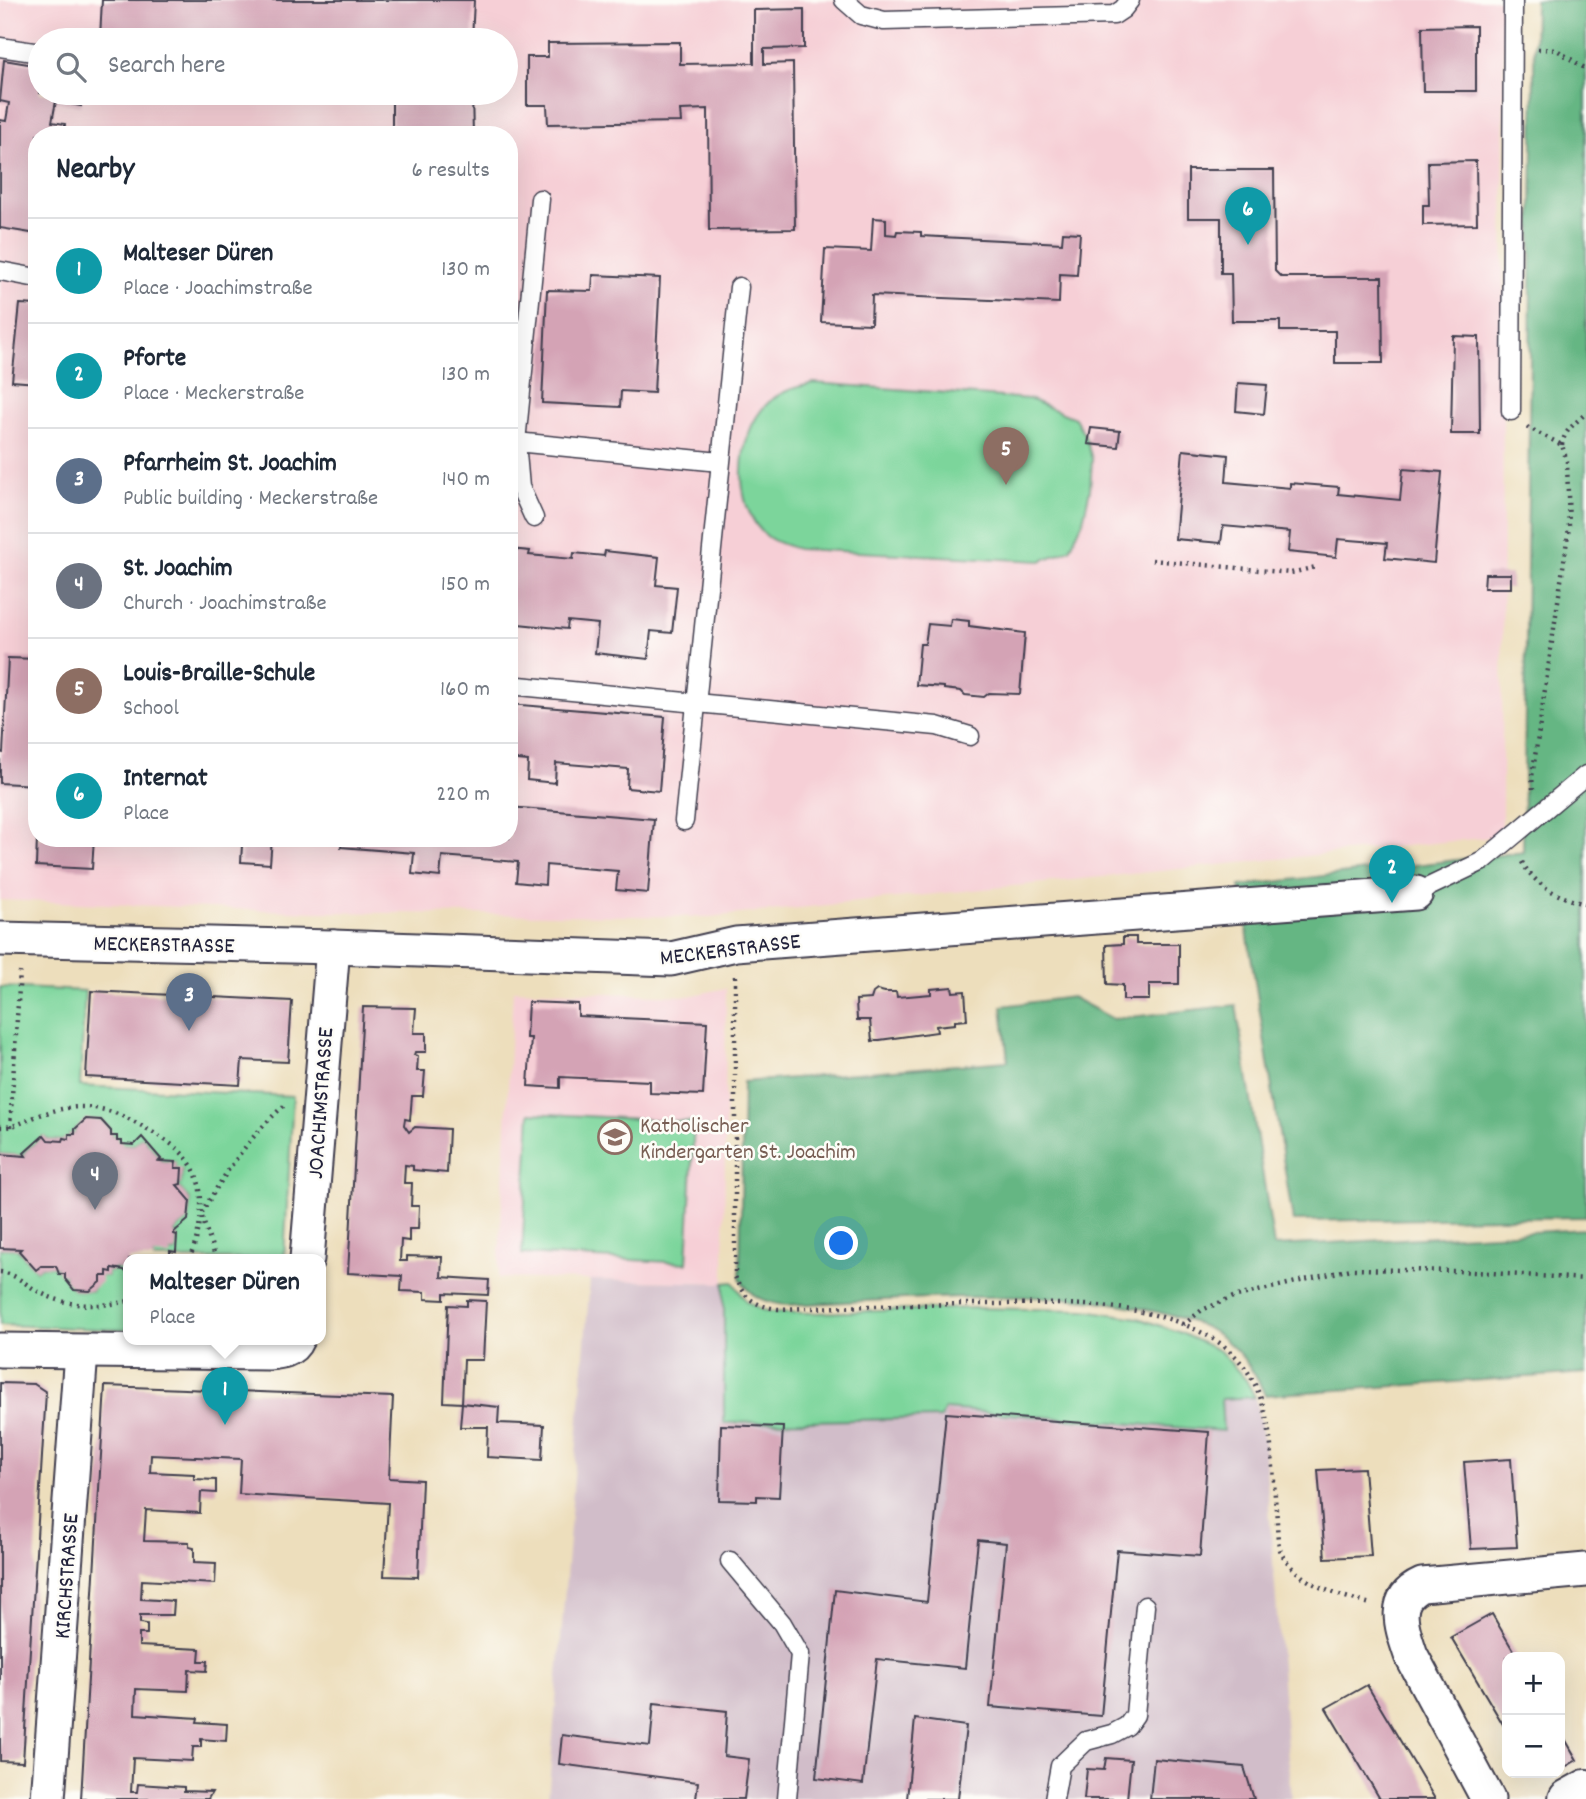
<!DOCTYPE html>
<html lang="en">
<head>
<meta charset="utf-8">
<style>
	:root { --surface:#fff; --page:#f2f2f3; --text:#1f2937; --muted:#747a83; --line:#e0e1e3; --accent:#1f6fb2 }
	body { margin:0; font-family:Dekko,sans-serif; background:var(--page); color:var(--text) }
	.controls { position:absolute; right:21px; bottom:21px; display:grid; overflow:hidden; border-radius:14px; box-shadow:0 7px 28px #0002 }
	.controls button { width:63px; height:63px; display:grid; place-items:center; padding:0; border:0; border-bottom:2px solid var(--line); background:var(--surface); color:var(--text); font:35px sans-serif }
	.you { position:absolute; left:842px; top:1244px; width:24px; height:24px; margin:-18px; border:5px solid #fff; border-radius:50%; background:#1a73e8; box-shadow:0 0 0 10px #1a73e833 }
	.badge { display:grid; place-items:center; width:46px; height:46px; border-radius:50%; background:var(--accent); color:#fff; font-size:23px; font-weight:700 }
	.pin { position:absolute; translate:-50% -58px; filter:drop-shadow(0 2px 4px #0008) }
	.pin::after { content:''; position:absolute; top:37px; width:24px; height:21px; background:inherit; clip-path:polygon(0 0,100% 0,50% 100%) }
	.popup { position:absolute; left:123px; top:1254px; width:203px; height:91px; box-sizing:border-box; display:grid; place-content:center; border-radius:14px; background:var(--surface); filter:drop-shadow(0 2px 5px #0005); font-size:23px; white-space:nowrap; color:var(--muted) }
	.popup b { font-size:26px; color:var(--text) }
	.popup::after { content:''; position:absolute; left:50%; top:100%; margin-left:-14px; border:14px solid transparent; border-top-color:var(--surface) }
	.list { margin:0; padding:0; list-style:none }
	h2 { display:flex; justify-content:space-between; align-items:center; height:91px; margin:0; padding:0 28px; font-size:30px }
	h2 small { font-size:23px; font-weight:400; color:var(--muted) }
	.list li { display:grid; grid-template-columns:46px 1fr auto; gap:21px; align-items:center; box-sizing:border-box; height:105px; padding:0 28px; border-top:2px solid var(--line) }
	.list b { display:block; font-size:26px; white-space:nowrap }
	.list p { margin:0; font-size:23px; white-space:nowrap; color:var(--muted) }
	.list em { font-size:23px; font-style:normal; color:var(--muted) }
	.icon { flex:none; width:38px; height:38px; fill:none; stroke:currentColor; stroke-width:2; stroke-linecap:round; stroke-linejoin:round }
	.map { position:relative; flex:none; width:1586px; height:1799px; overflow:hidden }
	.search { position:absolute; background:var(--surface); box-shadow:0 7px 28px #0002; left:28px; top:28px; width:490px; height:77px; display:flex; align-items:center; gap:18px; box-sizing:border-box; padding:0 24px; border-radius:38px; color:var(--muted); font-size:26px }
	.panel { position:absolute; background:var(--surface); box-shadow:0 7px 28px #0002; left:28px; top:126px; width:490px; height:721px; border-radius:28px }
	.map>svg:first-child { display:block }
	.built { fill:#f6cfd6; fill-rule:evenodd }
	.industrial { fill:#d1bdc9 }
	.green { fill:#7cd59b; stroke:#4f7c6b; stroke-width:2 }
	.forest { fill:#65b683; stroke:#446c5f; stroke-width:2 }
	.building { fill:#d4a3b5 }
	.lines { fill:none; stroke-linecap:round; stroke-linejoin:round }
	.lane-casing { stroke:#403e4e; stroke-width:21 }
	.street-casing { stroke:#403e4e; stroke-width:37 }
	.secondary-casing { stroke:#403e4e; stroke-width:42 }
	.path { stroke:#403e4e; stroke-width:4.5; stroke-dasharray:2 5; stroke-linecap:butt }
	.lane { stroke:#fff; stroke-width:18 }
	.street { stroke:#fff; stroke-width:33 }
	.secondary { stroke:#fff; stroke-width:38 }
	.labels { text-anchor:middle; stroke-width:5; stroke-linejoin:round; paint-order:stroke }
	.street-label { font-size:23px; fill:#22223b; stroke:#fdfcf7 }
	.education-label { font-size:23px; fill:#785e54; stroke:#fdfcf7; text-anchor:start }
</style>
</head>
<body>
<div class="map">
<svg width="1586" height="1799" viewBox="0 0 1586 1799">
	<rect width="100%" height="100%" fill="#fdfcf7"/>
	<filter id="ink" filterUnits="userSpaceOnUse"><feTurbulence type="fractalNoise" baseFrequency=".0143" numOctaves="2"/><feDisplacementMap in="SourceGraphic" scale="14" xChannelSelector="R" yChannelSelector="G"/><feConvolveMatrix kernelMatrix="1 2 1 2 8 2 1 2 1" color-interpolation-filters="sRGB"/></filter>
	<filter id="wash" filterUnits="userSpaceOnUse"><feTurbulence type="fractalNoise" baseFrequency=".00686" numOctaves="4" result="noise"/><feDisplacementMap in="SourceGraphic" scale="28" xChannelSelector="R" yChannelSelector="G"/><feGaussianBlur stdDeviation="1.57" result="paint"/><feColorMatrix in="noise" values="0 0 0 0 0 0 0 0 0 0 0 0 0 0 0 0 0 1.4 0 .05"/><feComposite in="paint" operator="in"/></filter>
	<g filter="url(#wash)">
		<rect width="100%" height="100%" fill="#eddebc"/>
		<!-- built -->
		<g class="built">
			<path d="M0 0H1504L1502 836 710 917 317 912 0 900ZM40 40H506V93H40ZM37 135H509V838H37Z"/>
			<path d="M726 988 724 1283 498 1278 513 990 689 996Z"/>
		</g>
		<!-- industrial -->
		<path class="industrial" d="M590 1280 724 1283V1424L940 1418 945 1409 1222 1430 1221 1399 1255 1397 1264 1441 1291 1799H548Z"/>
		<!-- green -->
		<g class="green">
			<path d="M814 383 1029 399 1075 418 1085 436 1092 459 1090 489 1083 521 1070 549 1041 561 798 549C788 546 776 543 768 537 731 509 736 435 766 405 779 391 797 387 814 383Z"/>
			<path d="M0 987 85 991 80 1086 293 1096 284 1259H153L152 1255 176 1252 177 1235 174 1232 188 1220 190 1200 177 1185 181 1184 182 1169 175 1168V1162L159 1161 161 1159 142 1137 134 1145 122 1144 117 1141V1136H111V1131L101 1120 75 1129V1134H69V1139H64L63 1141 48 1140 44 1136 24 1152 26 1156 0 1154Z"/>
			<path d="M530 1113 694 1122 687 1263 522 1254Z"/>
			<path d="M0 1248 21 1249 19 1251 36 1270 41 1266H56V1269L65 1274V1279L74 1290 91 1291 101 1276H107V1271L112 1272V1268L124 1270 129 1275V1330L0 1325Z"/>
			<path d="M733 1282 746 1301 762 1310 773 1312 814 1313 973 1308 1085 1310 1138 1318 1181 1333 1220 1351 1246 1380 1255 1397 1221 1399 1223 1431 945 1409 941 1418 724 1423V1283Z"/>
		</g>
		<!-- forest -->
		<g class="forest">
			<path d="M1535 0H1586V1217L1293 1221 1240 886 1523 852Z"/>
			<path d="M1072 997 1113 1019 1236 1005 1274 1246 1586 1229V1373L1265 1395C1253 1368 1238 1347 1212 1331 1197 1322 1174 1316 1157 1312 1097 1297 1043 1296 983 1297 917 1297 851 1302 786 1305 766 1303 749 1297 740 1278L743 1082 1008 1061 1002 1006Z"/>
		</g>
		<g id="blocks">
			<!-- building -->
			<g class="building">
				<path d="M102 0H474L472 40H180L100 38Z"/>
				<path d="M804 9V48L764 49V64L793 63 795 229 709 230 708 109 680 110 681 122 548 124 547 105H527V57H548V43L680 42V64L754 63V10Z"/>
				<path d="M1476 26V91H1423L1422 27Z"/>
				<path d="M4 60 40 66V93H83L81 106 56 101 52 122 65 124 64 135H37V234L0 228V120L6 121 9 103 0 101Z"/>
				<path d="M392 93H472L473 135H392Z"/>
				<path d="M1476 161 1477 224 1423 225V205H1429L1428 162Z"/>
				<path d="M1188 170H1274L1275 271 1281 277H1382L1383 363H1335V331H1280V321H1232L1231 273H1221V218H1188Z"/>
				<path d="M873 218 886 219V234L896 235 897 231 921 232V236L1062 243 1063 232 1080 233 1077 275 1060 274 1059 303 872 295 871 324 821 322 825 249 871 251Z"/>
				<path d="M593 275 660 278 654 393 621 391 620 407 542 403 547 290 592 291Z"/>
				<path d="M20 304 37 305V383L12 381Z"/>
				<path d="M1453 336 1479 337 1480 434H1451Z"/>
				<path d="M1238 383 1267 385 1264 414 1236 411Z"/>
				<path d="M1091 428 1120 431 1118 447 1088 444Z"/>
				<path d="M1183 450 1228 455 1226 482 1290 488V483L1339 487 1338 494 1400 500 1403 469 1442 472 1434 563 1385 558 1387 543 1338 539 1336 557 1288 552 1290 532 1223 526 1221 543 1175 539Z"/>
				<path d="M509 549 530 551 529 555 573 559 574 553 604 556 605 551 659 557 656 585 677 587 672 633 651 631 648 659 595 653 598 624 568 621 567 629 509 623Z"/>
				<path d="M1485 574H1511V588H1484Z"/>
				<path d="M951 619 969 621V626L1025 633 1020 694 989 693 984 697 965 695 961 691 944 689V687L916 685 920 644H925L928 624 950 626Z"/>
				<path d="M8 658 37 659V785L0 783V752L3 753Z"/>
				<path d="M509 704 665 717 659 791 627 788 628 769 556 763 555 783 527 780 528 761 509 759Z"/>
				<path d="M509 807 654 819 648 893 616 890 618 871 546 865 545 885 516 882 518 862 442 856 440 877 412 874 414 853 341 847 342 838H509Z"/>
				<path d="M37 838H94L92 869 36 866Z"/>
				<path d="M181 838H272L270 864 241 862 242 845 181 840Z"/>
				<path d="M1123 937H1136V944H1179V984H1149V1000H1123V985L1107 984 1106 945 1123 944Z"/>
				<path d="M952 987 953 992 965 991 967 1020 955 1021V1024L936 1026 937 1032 872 1041 870 1020H857L856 1000 871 999 873 993 877 990 885 992H896L897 997 931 994V989Z"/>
				<path d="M91 991 292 1001 288 1062 242 1060 240 1085 86 1077Z"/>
				<path d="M528 1002 578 1004V1016L707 1022 703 1095 650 1093V1081L560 1077V1088L528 1086 531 1038H526Z"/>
				<path d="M363 1007 416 1008 414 1033H426V1052H415L414 1055 418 1056 417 1071H425L423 1096H412L410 1120 405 1119 404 1125 409 1132 415 1127 449 1129 447 1173 413 1170V1166L405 1165 404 1183H412L411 1206H419L418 1229H409V1241L401 1240 400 1261H407V1256L442 1257 441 1277 489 1280 488 1295 444 1293V1300L425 1299V1292L401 1291 402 1276 348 1273Z"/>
				<path d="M86 1119 101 1120 111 1131V1136H117V1141H122V1144L134 1145 142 1137 161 1159 159 1161 176 1162 175 1168H182L181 1184 177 1185 190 1200 188 1220 174 1232V1234L177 1235 176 1252 170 1251V1256L152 1255 155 1259H129V1275L124 1270 112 1268V1272L107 1271V1276H101V1282L90 1291 74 1290 65 1279V1274H59L56 1266H41L36 1270 19 1251 21 1249 0 1248V1154L26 1156 24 1153 44 1135 48 1140 63 1141 64 1138 69 1139V1134H75V1129Z"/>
				<path d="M467 1300 486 1301 483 1360H464L462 1403 499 1407 498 1423 544 1425 542 1460 487 1457 488 1427H460L462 1403 444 1402 448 1305 467 1306Z"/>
				<path d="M0 1383 34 1384 46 1392 23 1762 0 1761Z"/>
				<path d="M105 1386 393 1397 389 1478 422 1480 418 1577 384 1576 388 1503 239 1494 241 1459 151 1455 150 1472 194 1474V1479L216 1480V1493L201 1492 200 1513 146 1510 144 1541 189 1542V1547L194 1548V1562L216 1563 215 1584 142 1580 141 1599 174 1601 173 1615H140V1623L147 1624V1634H139V1646L200 1649 199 1661H208L207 1671 189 1670 188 1691 136 1689 135 1714 198 1718 197 1722 227 1724 226 1741 201 1739V1747H193L192 1761 133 1758 131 1792H137L138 1784 184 1787V1791L212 1792 208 1799H81Z"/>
				<path d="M946 1413 1209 1432 1200 1556 1117 1550 1101 1716 990 1707 1006 1543 978 1540 965 1668 877 1659 863 1784 816 1778 835 1590 927 1602Z"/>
				<path d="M721 1425 783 1427 779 1497 757 1496V1501L719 1500Z"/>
				<path d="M1511 1459 1517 1547 1471 1549 1464 1462Z"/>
				<path d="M1364 1468 1371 1556 1325 1558 1318 1470Z"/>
				<path d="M1492 1614 1517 1657H1507V1731L1451 1637Z"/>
				<path d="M1367 1685 1435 1799H1380L1326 1708Z"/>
				<path d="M654 1703 727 1711 724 1756 749 1759 744 1799H696L698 1782 559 1764 562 1735 650 1746Z"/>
				<path d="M915 1719 966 1726 958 1799H907Z"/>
				<path d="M1560 1730 1577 1760 1560 1770Z"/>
				<path d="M1106 1758 1131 1760 1127 1799H1084L1087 1769 1104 1770Z"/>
				<path d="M1154 1759 1244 1767 1254 1799H1150Z"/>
			</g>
		</g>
	</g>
	<g filter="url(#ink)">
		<use href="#blocks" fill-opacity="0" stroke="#403e4e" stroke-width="2"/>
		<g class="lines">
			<!-- lane casing -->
			<g class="lane-casing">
				<g id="lane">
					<path d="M844 0 861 15 884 21 1114 15 1123 9 1130 0"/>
					<path d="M0 47 40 53"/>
					<path d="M0 271 37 278"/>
					<path d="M1511 411 1513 0"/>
					<path d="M516 442 720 462"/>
					<path d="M534 518 520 487 516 442 540 199"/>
					<path d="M509 685 937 726 970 736"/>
					<path d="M684 821 739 287"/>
					<path d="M1416 893 1483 861 1586 775"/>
					<path d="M730 1561 782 1623 800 1654 787 1799"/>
					<path d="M1054 1799 1060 1766 1086 1741 1112 1734 1127 1726 1135 1715 1145 1606"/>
				</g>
			</g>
			<!-- street casing -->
			<g class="street-casing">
				<g id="street">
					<path d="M0 939 333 947 671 959 736 944 1416 893"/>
					<path d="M307 1259 333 947"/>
					<path d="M0 1350 268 1353C280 1352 292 1351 297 1339"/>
					<path d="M48 1799 81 1352"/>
					<path d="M1488 1799 1411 1655C1402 1628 1390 1599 1422 1585L1586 1570"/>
				</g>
			</g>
			<!-- secondary casing -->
			<g class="secondary-casing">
				<path id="secondary" d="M1568 1799 1586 1789"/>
			</g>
			<!-- path -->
			<g class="path">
				<path d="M1538 49 1557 50 1586 69"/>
				<path d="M1527 427 1562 445 1567 462 1569 527 1532 777 1533 789"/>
				<path d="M1562 445C1564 430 1576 423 1586 413"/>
				<path d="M1152 560 1291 573 1316 567"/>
				<path d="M1522 862C1535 886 1560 898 1586 904"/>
				<path d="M735 976V1276C742 1298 756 1306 778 1309 847 1307 916 1304 985 1304 1062 1304 1150 1298 1218 1342 1274 1379 1271 1450 1276 1510 1278 1522 1276 1541 1281 1552 1297 1584 1339 1596 1371 1604"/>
				<path d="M0 1127C15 1128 26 1120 40 1115 54 1110 68 1107 82 1107 106 1107 127 1117 147 1129 162 1138 179 1147 189 1162 208 1188 202 1231 189 1259"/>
				<path d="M10 1127 20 972"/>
				<path d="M216 1259 201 1214C225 1173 250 1135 287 1103"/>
				<path d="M0 1272C13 1273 23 1282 34 1289 63 1307 96 1308 129 1301"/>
				<path d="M1183 1325 1202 1310 1233 1297 1351 1269 1458 1271 1586 1279"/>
			</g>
			<!-- lane -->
			<use href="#lane" class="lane"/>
			<!-- street -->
			<use href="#street" class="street"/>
			<!-- secondary -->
			<use href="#secondary" class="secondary"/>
		</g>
	</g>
	<!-- icons -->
	<defs>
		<g id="school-ring" transform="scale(1.75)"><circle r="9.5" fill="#fdfcf7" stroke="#8d6e63" stroke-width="1.5"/><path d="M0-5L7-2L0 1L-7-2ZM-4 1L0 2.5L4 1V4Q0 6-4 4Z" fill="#8d6e63"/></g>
	</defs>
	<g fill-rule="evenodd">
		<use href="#school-ring" x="615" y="1137"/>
	</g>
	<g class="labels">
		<!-- street labels -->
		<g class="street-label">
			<text transform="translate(164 943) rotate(1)" y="8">MECKERSTRASSE</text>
			<text transform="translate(730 948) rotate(-7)" y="8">MECKERSTRASSE</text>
			<text transform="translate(319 1103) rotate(-86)" y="8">JOACHIMSTRASSE</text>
			<text transform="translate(65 1576) rotate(-86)" y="8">KIRCHSTRASSE</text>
		</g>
		<!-- education labels -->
		<g class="education-label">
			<text x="640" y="1132">Katholischer<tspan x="640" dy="26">Kindergarten St. Joachim</tspan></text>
		</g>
	</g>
</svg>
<div class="controls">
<button>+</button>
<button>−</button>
</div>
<div class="you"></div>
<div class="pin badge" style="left:225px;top:1425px;background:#0f9aa8">1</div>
<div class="popup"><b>Malteser Düren</b>Place</div>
<div class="pin badge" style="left:1392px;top:903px;background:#0f9aa8">2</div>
<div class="pin badge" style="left:189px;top:1031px;background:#5c6f8a">3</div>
<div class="pin badge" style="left:95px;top:1210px;background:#6b7280">4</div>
<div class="pin badge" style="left:1006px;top:485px;background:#8d6e63">5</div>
<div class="pin badge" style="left:1248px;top:245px;background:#0f9aa8">6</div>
<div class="search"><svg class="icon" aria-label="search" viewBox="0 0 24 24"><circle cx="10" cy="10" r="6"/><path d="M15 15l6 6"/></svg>Search here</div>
<section class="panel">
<h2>Nearby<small>6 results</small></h2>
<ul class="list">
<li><span class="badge" style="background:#0f9aa8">1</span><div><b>Malteser Düren</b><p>Place · Joachimstraße</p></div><em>130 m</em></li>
<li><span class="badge" style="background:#0f9aa8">2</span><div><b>Pforte</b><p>Place · Meckerstraße</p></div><em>130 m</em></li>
<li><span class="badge" style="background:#5c6f8a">3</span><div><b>Pfarrheim St. Joachim</b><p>Public building · Meckerstraße</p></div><em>140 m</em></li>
<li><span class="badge" style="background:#6b7280">4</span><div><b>St. Joachim</b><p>Church · Joachimstraße</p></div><em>150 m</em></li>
<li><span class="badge" style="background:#8d6e63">5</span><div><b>Louis-Braille-Schule</b><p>School</p></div><em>160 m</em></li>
<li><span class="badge" style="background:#0f9aa8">6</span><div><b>Internat</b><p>Place</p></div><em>220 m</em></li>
</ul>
</section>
</div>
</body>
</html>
